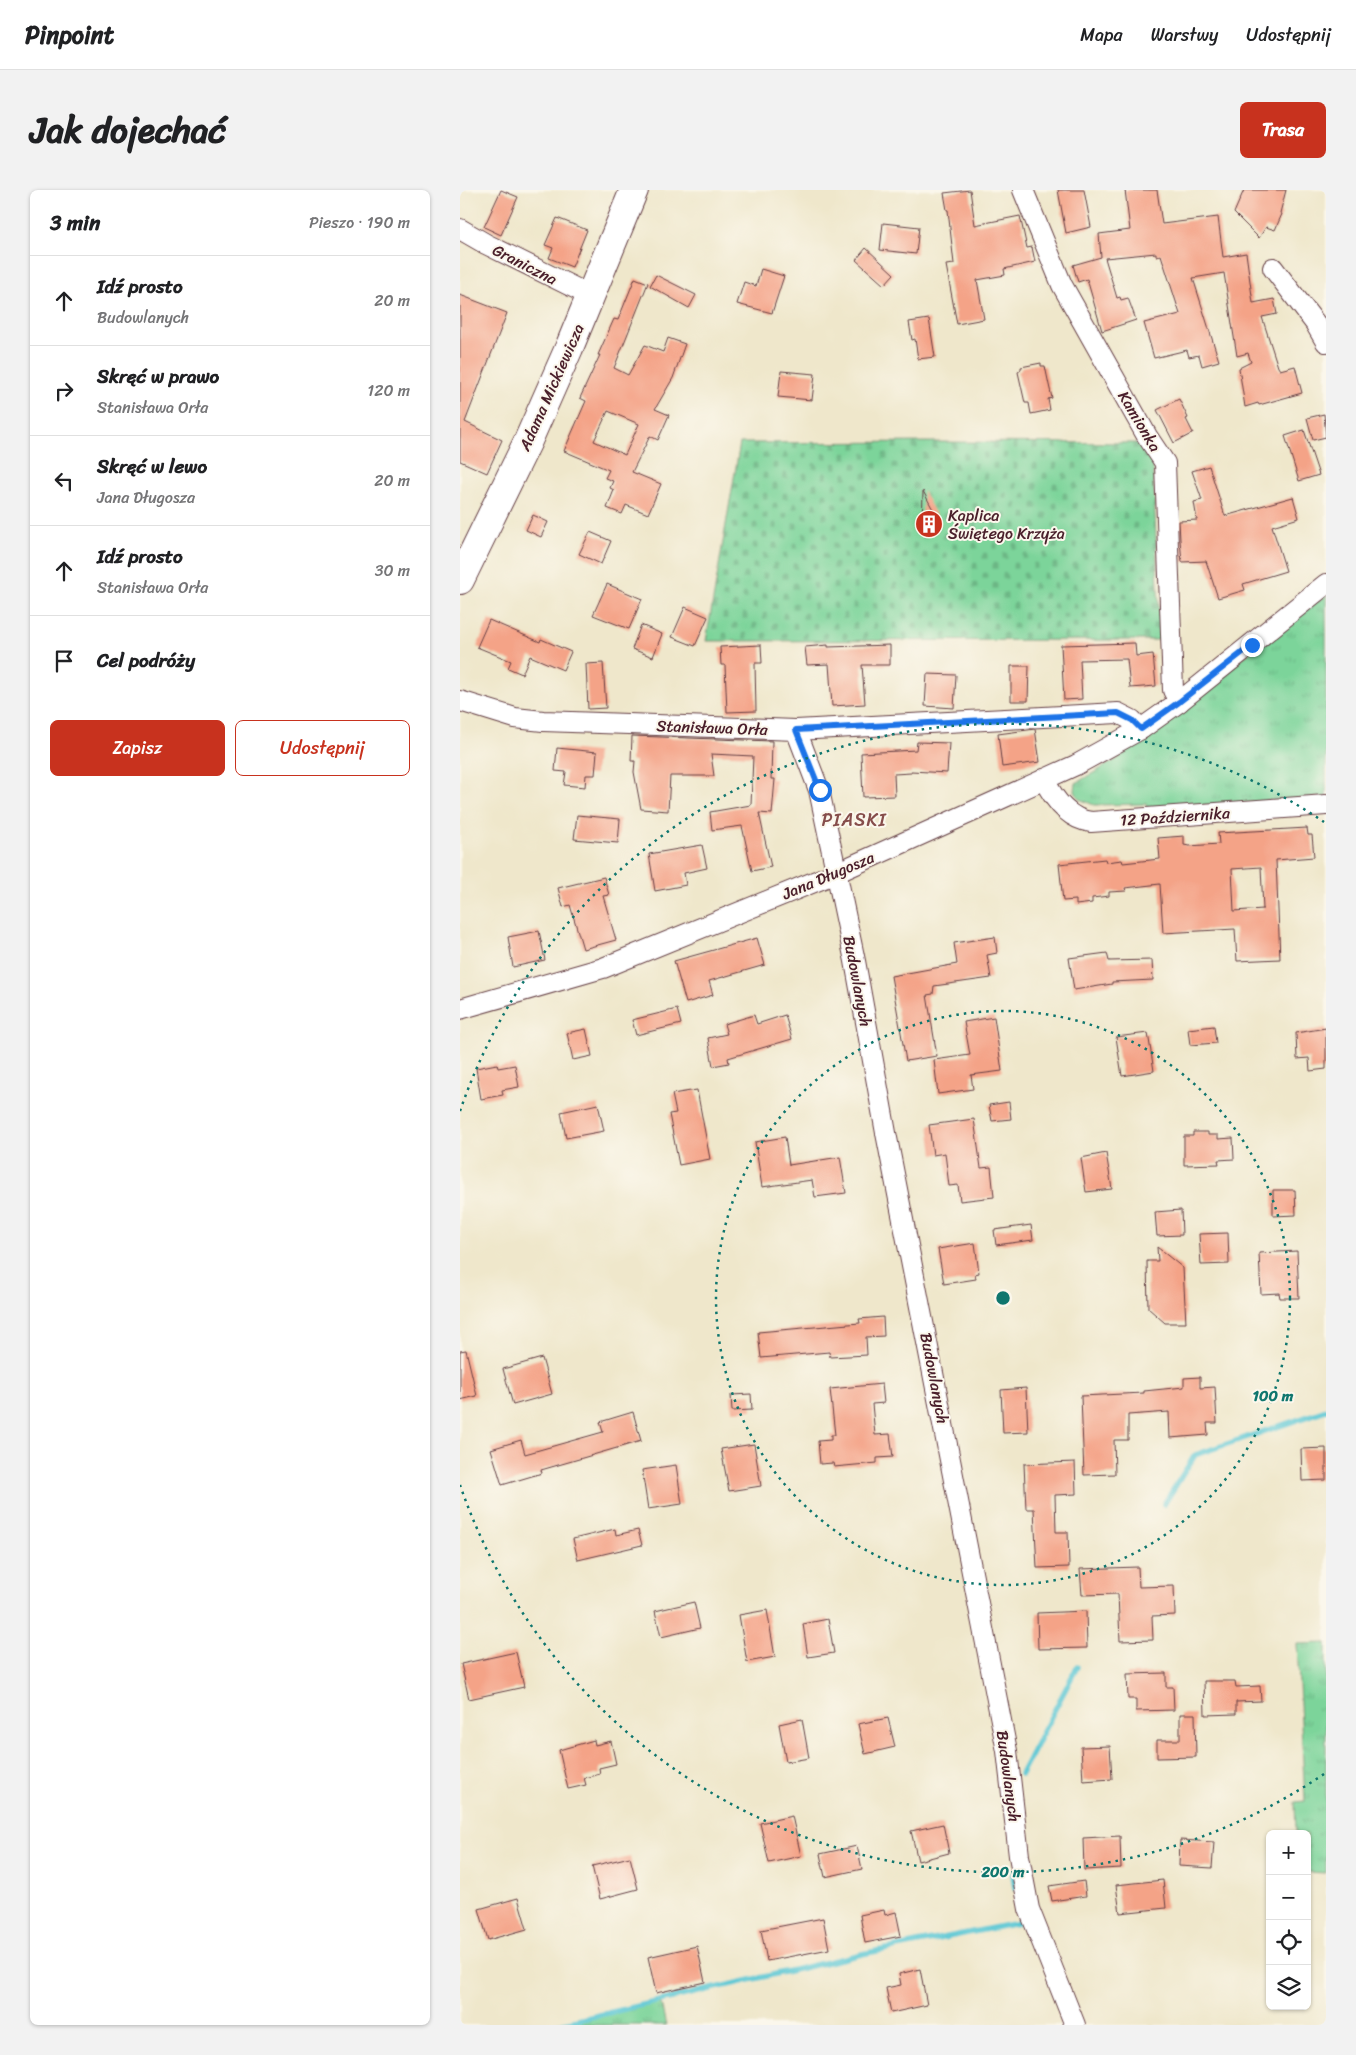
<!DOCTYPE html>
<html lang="pl">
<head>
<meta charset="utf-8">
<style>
	:root { --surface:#fff; --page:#f2f2f2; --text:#202124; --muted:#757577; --line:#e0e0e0; --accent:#c8321e }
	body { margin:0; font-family:Sriracha,sans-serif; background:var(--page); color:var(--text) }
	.controls { position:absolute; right:15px; bottom:15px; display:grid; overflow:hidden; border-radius:8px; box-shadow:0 1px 4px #0004 }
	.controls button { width:45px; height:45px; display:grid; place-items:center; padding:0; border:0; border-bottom:1px solid var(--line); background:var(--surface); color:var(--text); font:25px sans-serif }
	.stop { position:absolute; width:15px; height:15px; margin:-11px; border:4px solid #1a73e8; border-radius:50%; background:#fff }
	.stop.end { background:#1a73e8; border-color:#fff; box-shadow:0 1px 5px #0008 }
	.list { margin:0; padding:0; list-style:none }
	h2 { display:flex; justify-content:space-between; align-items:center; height:65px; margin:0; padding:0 20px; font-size:21px }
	h2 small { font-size:16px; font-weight:400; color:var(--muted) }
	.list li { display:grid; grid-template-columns:32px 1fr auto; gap:15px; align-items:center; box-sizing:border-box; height:90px; padding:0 20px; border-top:1px solid var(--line) }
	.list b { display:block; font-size:19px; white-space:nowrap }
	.list p { margin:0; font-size:16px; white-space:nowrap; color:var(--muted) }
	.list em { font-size:16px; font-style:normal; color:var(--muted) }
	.actions { display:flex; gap:10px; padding:15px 20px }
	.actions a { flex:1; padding:11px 0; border:1px solid var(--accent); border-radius:8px; text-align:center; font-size:18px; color:var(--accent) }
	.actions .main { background:var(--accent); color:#fff }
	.icon { flex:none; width:28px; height:28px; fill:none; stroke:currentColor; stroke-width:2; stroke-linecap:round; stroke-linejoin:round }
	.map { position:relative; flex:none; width:866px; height:1835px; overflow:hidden; border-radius:8px }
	header { display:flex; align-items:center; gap:30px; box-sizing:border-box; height:70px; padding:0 25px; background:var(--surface); border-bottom:1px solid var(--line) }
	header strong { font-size:24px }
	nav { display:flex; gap:28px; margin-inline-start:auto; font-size:18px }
	.intro { display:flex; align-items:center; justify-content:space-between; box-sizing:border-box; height:120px; padding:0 30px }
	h1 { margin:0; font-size:35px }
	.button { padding:12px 22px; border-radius:8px; background:var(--accent); color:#fff; font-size:18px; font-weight:700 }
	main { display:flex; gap:30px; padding:0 30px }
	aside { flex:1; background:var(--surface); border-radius:8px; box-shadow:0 1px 4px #0004 }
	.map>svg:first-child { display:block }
	.grass { fill:url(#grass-tufts); stroke:#627a62 }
	.cemetery { fill:url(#cemetery-stones); stroke:#627a62 }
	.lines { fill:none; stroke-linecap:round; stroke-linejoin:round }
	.stream { stroke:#5bc7d4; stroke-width:5.5 }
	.building { fill:#f4a387; fill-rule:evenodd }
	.street-casing { stroke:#633d43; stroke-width:22 }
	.secondary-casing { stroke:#633d43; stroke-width:30 }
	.street { stroke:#fff; stroke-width:20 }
	.secondary { stroke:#fff; stroke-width:28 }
	.route { stroke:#1a73e8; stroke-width:6 }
	.ring { fill:none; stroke:#0f766e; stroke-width:2.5; stroke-dasharray:2.5 5 }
	.labels { text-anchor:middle; stroke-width:4; stroke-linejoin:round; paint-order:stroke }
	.street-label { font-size:16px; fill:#4a1f2b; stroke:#fbf7ec }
	.poi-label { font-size:16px; fill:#4a1f2b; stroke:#fbf7ec; text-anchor:start }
	.neighbourhood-label { font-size:18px; letter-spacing:1px; fill:#864d4b; stroke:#fbf7ec }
	.centre { fill:#0f766e; stroke:#fbf7ec; stroke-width:2.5 }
	.ring-label { font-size:15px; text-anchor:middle; font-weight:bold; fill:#0f766e; stroke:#fbf7ec; stroke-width:4; stroke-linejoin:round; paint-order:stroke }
</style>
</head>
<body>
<header>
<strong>Pinpoint</strong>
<nav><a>Mapa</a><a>Warstwy</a><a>Udostępnij</a></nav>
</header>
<div class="intro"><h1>Jak dojechać</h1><a class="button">Trasa</a></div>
<main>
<aside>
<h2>3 min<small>Pieszo · 190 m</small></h2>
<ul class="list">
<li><svg class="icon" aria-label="ahead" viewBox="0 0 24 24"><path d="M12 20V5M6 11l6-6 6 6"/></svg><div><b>Idź prosto</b><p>Budowlanych</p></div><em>20 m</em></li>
<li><svg class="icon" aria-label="right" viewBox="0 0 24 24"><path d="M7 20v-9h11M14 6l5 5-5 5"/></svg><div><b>Skręć w prawo</b><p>Stanisława Orła</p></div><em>120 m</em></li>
<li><svg class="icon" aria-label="left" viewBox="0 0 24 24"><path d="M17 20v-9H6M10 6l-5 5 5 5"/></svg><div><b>Skręć w lewo</b><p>Jana Długosza</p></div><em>20 m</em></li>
<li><svg class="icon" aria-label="ahead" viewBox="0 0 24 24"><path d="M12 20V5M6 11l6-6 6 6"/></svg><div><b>Idź prosto</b><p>Stanisława Orła</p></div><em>30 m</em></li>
<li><svg class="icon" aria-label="arrive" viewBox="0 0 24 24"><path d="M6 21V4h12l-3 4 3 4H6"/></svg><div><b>Cel podróży</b></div></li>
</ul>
<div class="actions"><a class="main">Zapisz</a><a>Udostępnij</a></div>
</aside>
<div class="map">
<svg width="866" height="1835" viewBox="0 0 866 1835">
	<defs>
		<pattern id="grass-tufts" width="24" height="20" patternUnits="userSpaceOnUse" patternTransform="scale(1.25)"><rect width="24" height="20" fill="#7bd49a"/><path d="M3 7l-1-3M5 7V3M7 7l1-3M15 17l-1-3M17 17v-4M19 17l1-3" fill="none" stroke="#6cb685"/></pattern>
		<pattern id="cemetery-stones" width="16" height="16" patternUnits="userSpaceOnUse" patternTransform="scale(1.25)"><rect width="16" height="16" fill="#7bd49a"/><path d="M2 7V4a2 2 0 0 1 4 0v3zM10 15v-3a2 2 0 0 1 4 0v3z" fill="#6cb685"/></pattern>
	</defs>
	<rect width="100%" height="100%" fill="#fbf7ec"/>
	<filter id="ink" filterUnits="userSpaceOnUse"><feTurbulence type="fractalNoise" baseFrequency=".02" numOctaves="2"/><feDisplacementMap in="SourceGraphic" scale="10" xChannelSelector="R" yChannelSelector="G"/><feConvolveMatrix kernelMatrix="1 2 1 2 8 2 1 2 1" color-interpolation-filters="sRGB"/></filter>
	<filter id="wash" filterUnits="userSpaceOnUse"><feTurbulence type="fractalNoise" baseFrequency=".0096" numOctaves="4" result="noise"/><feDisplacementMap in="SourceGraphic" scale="20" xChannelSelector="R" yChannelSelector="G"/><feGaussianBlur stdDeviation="1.12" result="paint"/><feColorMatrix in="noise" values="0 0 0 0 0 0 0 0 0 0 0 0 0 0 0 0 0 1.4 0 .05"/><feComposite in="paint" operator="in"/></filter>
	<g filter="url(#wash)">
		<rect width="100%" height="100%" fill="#efe7cb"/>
		<!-- grass -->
		<g class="grass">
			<path d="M866 405V607L687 619 686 614 634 615 619 609 615 601 616 593 659 568 657 563Z"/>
			<path d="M866 1453V1683L847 1682V1644H836L835 1612 845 1611 837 1454Z"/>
			<path d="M200 1810 206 1835H102Z"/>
		</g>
		<!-- cemetery -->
		<path class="cemetery" d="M473 252 679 253 693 274 700 450 246 451 280 253Z"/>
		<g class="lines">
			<!-- stream -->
			<g class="stream">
				<path d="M704 1314 735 1265 866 1220"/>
				<path d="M561 1584 617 1477"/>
				<path d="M553 1685 555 1698"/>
				<path d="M96 1835 402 1764 558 1733 561 1728 559 1718"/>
			</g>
		</g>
		<g id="blocks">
			<!-- building -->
			<g class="building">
				<path d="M41 0 58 7 41 45 24 37Z"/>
				<path d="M510 0 515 35 560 26 567 58 572 57 575 72 544 79 545 85 517 90 524 129 497 134 486 75 494 74 488 20H487L484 3Z"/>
				<path d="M598 0H624L631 37 606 43Z"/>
				<path d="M665 0H697L702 34 758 27 763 67 786 63 793 113 814 109 817 124 802 127 818 177 820 180 835 176 842 203 799 215 798 213 785 217 779 178 791 172 788 163 777 166 764 83 733 88 759 171 742 176 739 165 729 167 727 160 694 168 684 133 720 124 701 65 696 66V63L645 68 657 108 660 107 661 110 668 108 676 130 642 141 627 89 618 92 613 75 641 67 639 44 670 40Z"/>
				<path d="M784 0H826L820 23 822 24 815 40 806 37 799 48 774 23Z"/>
				<path d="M97 28 127 40 112 77 89 68 93 58 85 55Z"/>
				<path d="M423 33 459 37 456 64 420 60Z"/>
				<path d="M406 58 434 84 424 95 396 70Z"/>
				<path d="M301 79 324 86 312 123 277 114 284 92 296 96Z"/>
				<path d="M196 85 236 105 229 118 190 96Z"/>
				<path d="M175 88 188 93 154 178 168 185 185 155 203 162 208 148 225 154 213 188 195 219 209 225 198 250 190 246 172 282 201 294 188 324 166 315 162 324 147 318 154 300 150 298 153 291 145 288 149 280 104 261 126 211 120 208 140 165H138L154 129 158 130ZM148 221 179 234 165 265 134 251Z"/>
				<path d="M0 105 47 123 5 232 42 250 27 283 0 271Z"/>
				<path d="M469 129 475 167 458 169 455 149 452 150 449 132Z"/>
				<path d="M581 173V176H585L589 195 592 208 588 209 590 220 571 224 569 213H565L558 182 561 180V177Z"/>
				<path d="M321 181 355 184 352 210 318 207Z"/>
				<path d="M719 209 728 228 726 229 733 243 714 253 697 220Z"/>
				<path d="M864 224 866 247 853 250 847 228Z"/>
				<path d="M844 240 859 285 839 291 825 246Z"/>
				<path d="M749 276 765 326 833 307 839 328 812 336 826 381 783 394 785 400 758 408 746 371 722 372 720 350 719 331 737 330 734 312 742 310 732 281Z"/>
				<path d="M463 301 477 327V342L462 341Z"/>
				<path d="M73 325 88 332 81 347 66 340Z"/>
				<path d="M130 342 151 351 141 374 119 364Z"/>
				<path d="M147 394 182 409 169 439 133 425Z"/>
				<path d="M225 417 248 427 235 456 212 447Z"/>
				<path d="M29 430 80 452 81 449 111 462 103 480 70 466 62 484 48 478 51 471 17 457Z"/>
				<path d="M181 435 202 444 193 467 172 459Z"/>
				<path d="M675 453 676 466 693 464 696 496 670 498 667 469 620 470 622 509 604 510 601 455Z"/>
				<path d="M301 455 302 473H295L296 521 267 522 265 475H261L260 457Z"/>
				<path d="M368 455V457L430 455V475H402L405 514 372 516 369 474 347 475 345 457Z"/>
				<path d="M143 473 146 518 128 519 126 474Z"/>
				<path d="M551 476H569L568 511H551Z"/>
				<path d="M467 484 496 485 494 518 465 516Z"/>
				<path d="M575 539 580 572 542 577 538 544Z"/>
				<path d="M172 546 312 551 311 589H315L312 624 299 623 311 677 292 681 282 636 252 640 250 622 291 615 293 566 251 564 254 586H210L208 621 181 619 174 582 175 571H171Z"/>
				<path d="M457 552 489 553 487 583 451 581V583L434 584 435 606 403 607 401 563 456 560Z"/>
				<path d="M97 558 137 562 135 585H126L125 597 104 595 106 582 95 581Z"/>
				<path d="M117 625 160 629 158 653 114 649Z"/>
				<path d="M847 638 848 645H852L854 667 816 670 820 769 777 771 775 739 703 743 700 694 665 698 666 701 649 702V706L632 708V713L616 715V710L603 711 599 674 645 669 646 672 662 670 663 673 700 669 698 648 724 646V655L729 656 759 654 758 643ZM801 677 803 719 774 721 772 679Z"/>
				<path d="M242 655 247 678 224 683 226 695 195 701 189 664Z"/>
				<path d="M144 687 149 705 143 706 156 750 123 759 110 715 103 717 98 698Z"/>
				<path d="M79 741 85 770 53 777 48 747Z"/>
				<path d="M535 747 537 763 527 765 531 788 474 796 473 804 467 805 477 866 446 871 431 786 497 774 494 753Z"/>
				<path d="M297 748 305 775 249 791 253 805 226 813 214 771Z"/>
				<path d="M647 763 649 771 692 770 693 790 652 792V794L614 800 609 768Z"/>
				<path d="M217 819 221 834 176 845 172 830Z"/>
				<path d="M294 825 297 834 325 825 332 849 268 868 269 873 253 876 248 848 267 844 264 834Z"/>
				<path d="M534 827 542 881 511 885 513 899 478 904 474 870 510 865 504 832Z"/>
				<path d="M754 836 756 853 730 855 728 839Z"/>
				<path d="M866 838V879L850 881 849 868 837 869 836 843Z"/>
				<path d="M126 839 132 866 113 870 107 843Z"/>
				<path d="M688 843 694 881 662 886 656 847Z"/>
				<path d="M37 874 38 878 55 875 59 897 42 900 43 905 21 909 16 878Z"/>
				<path d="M237 900 250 969 219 975 209 924 216 923 212 904Z"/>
				<path d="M549 912 551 929 532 931 529 915Z"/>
				<path d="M138 914 144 941 106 948 101 922Z"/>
				<path d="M514 929 521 978 531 977 534 1007 500 1011 498 995 489 996 485 963 473 965 469 935Z"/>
				<path d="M733 942H748V945H758V949L773 948 774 969 758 970 759 974 724 975V946H733Z"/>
				<path d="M325 947 329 975 380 967 386 1003 355 1007 352 990 302 997 295 952Z"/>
				<path d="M646 963 652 999 626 1002 621 968Z"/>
				<path d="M813 1000H835L836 1025 813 1026Z"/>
				<path d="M721 1020 722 1045 697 1046 695 1022Z"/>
				<path d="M571 1035 573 1050 536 1055 534 1040Z"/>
				<path d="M768 1043 769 1074 741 1075 739 1044Z"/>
				<path d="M515 1053 519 1083 515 1084 516 1089 484 1094 478 1059Z"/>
				<path d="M697 1057 723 1078 726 1133H705L688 1118 687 1071H698Z"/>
				<path d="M837 1061 839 1108H820L819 1103 801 1104 799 1063Z"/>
				<path d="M423 1127 424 1146 406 1147 407 1165 370 1167 369 1162 301 1168 298 1142 400 1133 399 1129Z"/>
				<path d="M6 1160 17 1206 0 1210V1161Z"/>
				<path d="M82 1168 92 1204 53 1215 43 1179Z"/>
				<path d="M740 1187V1198L755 1197 757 1233H747L748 1245 710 1248 709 1222 668 1225V1250H654L655 1284 624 1285 621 1206 684 1203V1201L724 1197V1188Z"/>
				<path d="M422 1194 424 1213 412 1214 415 1245 430 1244 433 1267 417 1268V1273L374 1277 373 1273 360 1274 358 1251 371 1250V1245H375L370 1199Z"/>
				<path d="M566 1198 568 1242 543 1243 541 1200Z"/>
				<path d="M291 1204 292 1220 272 1221 271 1205Z"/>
				<path d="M173 1222 181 1251 81 1280 82 1283 42 1295 31 1259 61 1250 65 1264 143 1242 140 1232Z"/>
				<path d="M294 1254 301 1296 269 1301 261 1259Z"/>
				<path d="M866 1258V1290L842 1291 841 1259Z"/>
				<path d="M615 1272 616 1304 595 1305 596 1342H608L609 1377 577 1378 574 1319H566L564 1274Z"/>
				<path d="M216 1275 222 1314 188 1319 182 1280Z"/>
				<path d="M155 1339 156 1345 178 1340 182 1355 118 1370 113 1349Z"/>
				<path d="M678 1377 679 1397 714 1396 715 1425 692 1426 693 1450 660 1451 658 1404 622 1405 620 1379Z"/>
				<path d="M234 1412 240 1438 201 1447 195 1421Z"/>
				<path d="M307 1420 315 1467 287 1472 279 1425Z"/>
				<path d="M626 1421 627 1458 578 1459 577 1423Z"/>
				<path d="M368 1429 374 1463 348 1467 343 1434Z"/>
				<path d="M56 1462 64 1497 9 1509 1 1474Z"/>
				<path d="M706 1483V1497H713L714 1520 676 1521V1509H668L667 1484Z"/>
				<path d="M744 1491H775L776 1497 800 1496 801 1511 776 1512V1524L745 1525Z"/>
				<path d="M720 1524H735L736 1567 697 1568V1550H720Z"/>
				<path d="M428 1528 435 1557 405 1564 398 1534Z"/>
				<path d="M342 1529 349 1568 326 1572 319 1534Z"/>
				<path d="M134 1550 135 1555 151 1551 156 1574 139 1578 140 1584 124 1588 126 1595 108 1599 99 1560Z"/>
				<path d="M650 1556 652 1589 623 1591 621 1557Z"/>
				<path d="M332 1626 341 1666 309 1673 300 1633Z"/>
				<path d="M483 1634 489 1663 458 1671 451 1641Z"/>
				<path d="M660 1646 661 1678 624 1680 623 1648Z"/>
				<path d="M720 1650 754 1652 752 1678 719 1676Z"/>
				<path d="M397 1656 402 1679 365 1687 360 1664Z"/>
				<path d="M170 1667 178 1699 140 1709 132 1676Z"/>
				<path d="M703 1690 706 1718 660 1723 656 1695Z"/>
				<path d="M624 1691 626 1706 592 1711 589 1696Z"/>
				<path d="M58 1708 67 1739 28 1750 19 1719Z"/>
				<path d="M424 1720 425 1725 436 1722 441 1746 405 1753 400 1725Z"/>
				<path d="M363 1728 369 1759 307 1771 301 1740Z"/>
				<path d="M237 1756 245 1792 196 1803 188 1767Z"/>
				<path d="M460 1779 467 1815 431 1823 426 1798 441 1795 439 1784Z"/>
			</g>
		</g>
	</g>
	<g filter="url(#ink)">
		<use href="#blocks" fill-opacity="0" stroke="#633d43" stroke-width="1"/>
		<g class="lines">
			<!-- street casing -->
			<g class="street-casing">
				<g id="street">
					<path d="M563 0 602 95 687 246 705 273 713 500 719 512"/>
					<path d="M0 39 26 54 131 106"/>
					<path d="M813 78 855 133 866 152"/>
					<path d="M0 511 55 528 83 531 336 540 658 523 672 530 681 539"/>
					<path d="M336 540 359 600 395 771 426 943 547 1561 559 1666 569 1719 615 1835"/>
					<path d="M584 589C594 610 608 629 631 632L866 615"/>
					<path d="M0 819 143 778 376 683 616 575 681 539 719 512 866 394"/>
				</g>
			</g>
			<!-- secondary casing -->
			<g class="secondary-casing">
				<path id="secondary" d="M0 390 67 253 109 158 174 0"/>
			</g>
			<!-- street -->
			<use href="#street" class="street"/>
			<!-- secondary -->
			<use href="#secondary" class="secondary"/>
		</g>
	</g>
	<g class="lines" filter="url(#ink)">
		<!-- route -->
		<path class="route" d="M360 600 336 540 658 523 672 530 681 539 719 512 792 455"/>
	</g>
	<!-- distance rings -->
	<g class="ring">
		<circle cx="543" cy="1108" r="287"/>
		<path d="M864 1584A574 574 0 0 1 0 1295M0 921A574 574 0 0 1 864 632"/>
	</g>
	<!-- icons -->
	<defs>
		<g id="building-disc" transform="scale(1.4375)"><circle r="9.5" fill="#c8321e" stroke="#fbf7ec"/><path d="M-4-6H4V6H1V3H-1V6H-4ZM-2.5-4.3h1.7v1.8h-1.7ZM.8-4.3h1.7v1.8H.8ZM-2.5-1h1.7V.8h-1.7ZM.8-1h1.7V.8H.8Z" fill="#fff"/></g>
	</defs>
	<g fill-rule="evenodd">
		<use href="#building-disc" x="469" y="334"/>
	</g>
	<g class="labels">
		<!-- street labels -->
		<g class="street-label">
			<text transform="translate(65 74) rotate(27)" y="6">Graniczna</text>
			<text transform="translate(91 197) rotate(-66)" y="6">Adama Mickiewicza</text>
			<text transform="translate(680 231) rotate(59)" y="6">Kamionka</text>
			<text transform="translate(252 537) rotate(2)" y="6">Stanisława Orła</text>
			<text transform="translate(715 626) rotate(-4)" y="6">12 Października</text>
			<text transform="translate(368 685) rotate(-23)" y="6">Jana Długosza</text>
			<text transform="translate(398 791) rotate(79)" y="6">Budowlanych</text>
			<text transform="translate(475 1188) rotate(79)" y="6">Budowlanych</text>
			<text transform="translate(549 1586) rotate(82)" y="6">Budowlanych</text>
		</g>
		<!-- poi labels -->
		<g class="poi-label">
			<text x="488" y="331">Kaplica<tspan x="488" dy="18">Świętego Krzyża</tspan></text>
		</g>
		<!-- neighbourhood labels -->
		<g class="neighbourhood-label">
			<text x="394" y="636">PIASKI</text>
		</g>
	</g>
	<circle cx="543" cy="1108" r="8" class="centre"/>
	<g class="ring-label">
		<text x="813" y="1211">100 m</text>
		<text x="543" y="1687">200 m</text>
	</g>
</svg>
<div class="controls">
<button>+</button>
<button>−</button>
<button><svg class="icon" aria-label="locate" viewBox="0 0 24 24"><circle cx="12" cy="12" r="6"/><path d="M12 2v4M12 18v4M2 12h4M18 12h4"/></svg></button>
<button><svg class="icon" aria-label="layers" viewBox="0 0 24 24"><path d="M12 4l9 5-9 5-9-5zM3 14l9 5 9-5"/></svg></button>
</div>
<div class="stop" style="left:360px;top:600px"></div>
<div class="stop end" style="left:792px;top:455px"></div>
</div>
</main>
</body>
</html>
